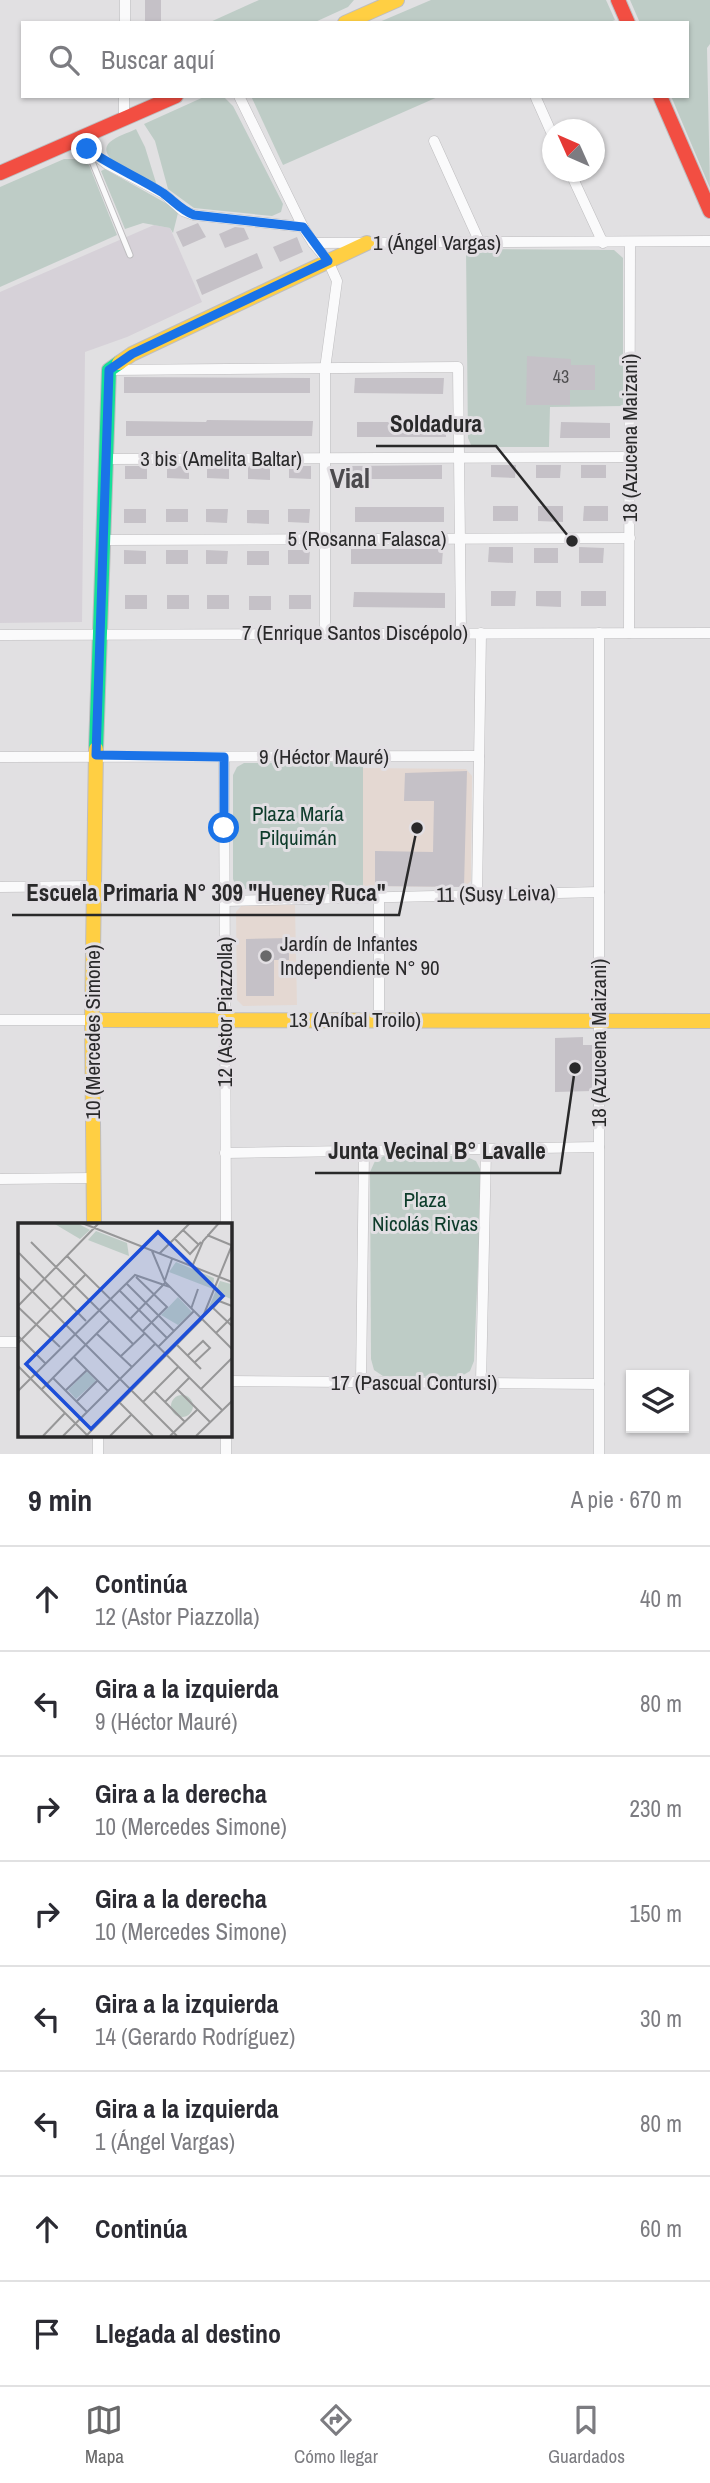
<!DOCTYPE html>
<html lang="es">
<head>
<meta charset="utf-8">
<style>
	:root { --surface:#fff; --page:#f2f2f3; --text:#2b2b33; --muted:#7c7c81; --line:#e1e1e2; --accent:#69696a }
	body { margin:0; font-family:"Archivo Narrow",sans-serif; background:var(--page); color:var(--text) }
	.controls { position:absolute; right:21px; bottom:21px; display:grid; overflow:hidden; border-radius:0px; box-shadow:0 2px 5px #0004 }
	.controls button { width:63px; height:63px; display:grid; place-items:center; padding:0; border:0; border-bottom:2px solid var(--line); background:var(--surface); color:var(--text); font:35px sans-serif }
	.compass { position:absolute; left:542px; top:119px; width:63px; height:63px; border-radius:50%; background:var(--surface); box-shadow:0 2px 5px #0004; rotate:315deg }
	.stop { position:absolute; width:21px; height:21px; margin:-16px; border:5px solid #1a73e8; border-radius:50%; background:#fff }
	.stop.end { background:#1a73e8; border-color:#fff; box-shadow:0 2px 7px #0008 }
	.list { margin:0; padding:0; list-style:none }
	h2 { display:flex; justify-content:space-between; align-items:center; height:91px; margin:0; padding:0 28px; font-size:30px }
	h2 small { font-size:23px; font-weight:400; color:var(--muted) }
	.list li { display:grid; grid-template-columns:46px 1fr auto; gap:21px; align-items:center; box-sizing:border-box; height:105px; padding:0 28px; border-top:2px solid var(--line) }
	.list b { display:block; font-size:26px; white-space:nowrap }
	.list p { margin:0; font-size:23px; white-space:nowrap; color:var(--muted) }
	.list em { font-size:23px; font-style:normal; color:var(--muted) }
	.icon { flex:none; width:38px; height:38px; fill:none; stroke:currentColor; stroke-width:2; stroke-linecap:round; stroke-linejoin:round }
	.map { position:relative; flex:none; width:710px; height:1454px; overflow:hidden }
	.search { position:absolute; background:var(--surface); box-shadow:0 2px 5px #0004; left:21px; right:21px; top:21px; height:77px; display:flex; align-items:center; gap:18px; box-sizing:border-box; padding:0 24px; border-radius:0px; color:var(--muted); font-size:26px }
	.sheet { height:931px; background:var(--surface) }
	nav { display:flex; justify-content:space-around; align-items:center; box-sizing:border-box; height:98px; border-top:2px solid var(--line); background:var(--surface); font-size:19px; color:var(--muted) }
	nav a { display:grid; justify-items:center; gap:4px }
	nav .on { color:var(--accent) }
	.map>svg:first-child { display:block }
	.commercial { fill:#e4d8d2 }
	.built { fill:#d6d1d8 }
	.green { fill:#beccc6 }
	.building { fill:#c5c1c7 }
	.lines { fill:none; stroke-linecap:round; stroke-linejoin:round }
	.lane-casing { stroke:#bebdbf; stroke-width:7 }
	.street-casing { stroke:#bebdbf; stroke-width:11 }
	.fast-casing { stroke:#bebdbf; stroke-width:16 }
	.slow-casing { stroke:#bebdbf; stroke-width:16 }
	.jam-casing { stroke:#bebdbf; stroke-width:16 }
	.lane { stroke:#fafafb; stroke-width:5 }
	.street { stroke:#fafafb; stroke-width:10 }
	.fast { stroke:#16e098; stroke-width:14 }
	.slow { stroke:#ffcf43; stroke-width:14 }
	.jam { stroke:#f24e42; stroke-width:14 }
	.route { stroke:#1a73e8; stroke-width:9 }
	.poi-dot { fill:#69696a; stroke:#e2dfe3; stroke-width:2.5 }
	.labels { text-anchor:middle; stroke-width:6; stroke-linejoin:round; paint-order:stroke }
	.number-label { font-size:18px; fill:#504f51 }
	.street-label { font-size:21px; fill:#29292a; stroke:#e2dfe3 }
	.park-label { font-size:21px; fill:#0d3b2a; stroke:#e2dfe3 }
	.poi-label { font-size:21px; fill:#29292a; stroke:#e2dfe3; text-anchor:start }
	.district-label { font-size:28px; font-weight:bold; fill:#4c4a4e; stroke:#e2dfe3 }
	.inset-road { fill:none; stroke:#979798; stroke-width:2 }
	.view { fill:#1d4ed8; fill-opacity:0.15; stroke:#1d4ed8; stroke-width:3.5 }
	.inset-edge { fill:none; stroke:#29292a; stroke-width:3.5 }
	.leader { fill:none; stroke:#29292a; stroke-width:2.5 }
	.callout-dot { fill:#29292a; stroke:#e2dfe3; stroke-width:2.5 }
	.callout-label { font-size:23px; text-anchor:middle; font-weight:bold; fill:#29292a; stroke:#e2dfe3; stroke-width:6; stroke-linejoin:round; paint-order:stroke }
</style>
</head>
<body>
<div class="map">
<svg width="710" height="1454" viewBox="0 0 710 1454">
	<rect width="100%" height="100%" fill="#e1e0e2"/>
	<!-- commercial -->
	<g class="commercial">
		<path d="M363 768 466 769 472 776 471 881 464 887 363 886Z"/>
		<path d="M242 905H295L297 1005 243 1006 237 1000 236 912Z"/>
	</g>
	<!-- built -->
	<path class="built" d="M154 225 170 228 202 302 127 337 85 352 82 622 0 623V292Z"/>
	<!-- green -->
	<g class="green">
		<path d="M259 0H354L348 7 313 23H208Z"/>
		<path d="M431 0H606L615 20 608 23H377Z"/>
		<path d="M630 0H710V44L707 48 710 188 671 96H687V23H640Z"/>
		<path d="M206 96H223L233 106 283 204 281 212 272 216 194 208 168 189 155 141 144 124Z"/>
		<path d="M251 96H440L283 165Z"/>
		<path d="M136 129 145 147 157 186C145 179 92 159 110 142 117 136 128 133 136 129Z"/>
		<path d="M64 159H77L89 165 117 235 0 287V187Z"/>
		<path d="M105 169 171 206 178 213 173 233 170 228 143 223 125 229 101 171Z"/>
		<path d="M466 249 614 250 623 258V406L550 407 549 447H477L471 445 468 438Z"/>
		<path d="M363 762V890L243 889 236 887 233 879V775L237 767 244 763Z"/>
		<path d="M384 1156H465L476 1161 482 1173 474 1361 470 1371 460 1377 383 1376 374 1370 371 1359 370 1172 375 1161Z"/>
	</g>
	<!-- building -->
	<g class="building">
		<rect x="145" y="0" width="16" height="23"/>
		<path d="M198 223 206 237 183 247 176 232Z"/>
		<path d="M235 227 244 228 249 239 225 248 219 234Z"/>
		<path d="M297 237 303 252 280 262 273 247Z"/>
		<path d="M257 253 263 268 202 295 196 280Z"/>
		<path d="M527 356 571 359V365H595V390H570V405H526Z"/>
		<path d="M124 377 310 378V393H124Z"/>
		<path d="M355 378H444L443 394 354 393Z"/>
		<path d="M207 420 313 421 312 436H126V421L206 422Z"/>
		<rect x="357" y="422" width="89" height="15"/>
		<path d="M561 422 610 423V438H560Z"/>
		<path d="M442 465V479H352V466Z"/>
		<path d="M491 465H516L515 478 491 477Z"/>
		<path d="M536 465H561L560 478H536Z"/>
		<rect x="581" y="465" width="25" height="13"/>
		<rect x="125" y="466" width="22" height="13"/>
		<path d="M167 466H189V479L167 478Z"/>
		<path d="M207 466H229V479L207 478Z"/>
		<path d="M248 466H270V480L248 479Z"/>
		<path d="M289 466H311V479L289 478Z"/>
		<rect x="493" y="506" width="25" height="15"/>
		<path d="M538 506H563V522L538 521Z"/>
		<path d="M584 506H608V521H583Z"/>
		<rect x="355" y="507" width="89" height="15"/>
		<rect x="124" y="509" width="22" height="14"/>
		<rect x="166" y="509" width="22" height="13"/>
		<path d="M206 509H228L227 523 206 522Z"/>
		<path d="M288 509H310L309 523 288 522Z"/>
		<path d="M247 510H269V524L247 523Z"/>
		<path d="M489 547H513V563L488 562Z"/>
		<path d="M579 547 604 548 603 563H579Z"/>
		<rect x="534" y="548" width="24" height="15"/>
		<path d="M351 549H443L442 564H351Z"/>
		<path d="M124 550 146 551V564H124Z"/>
		<rect x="166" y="550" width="22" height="14"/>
		<path d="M206 550 228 551 227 564H206Z"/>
		<path d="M288 550H310L309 564H288Z"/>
		<rect x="247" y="551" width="22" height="14"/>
		<path d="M491 591H516L515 606H491Z"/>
		<path d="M536 591H561V607L536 606Z"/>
		<rect x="581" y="591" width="25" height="15"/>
		<path d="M354 592 445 593V608L353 607Z"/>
		<rect x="125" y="595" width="22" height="14"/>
		<rect x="167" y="595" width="22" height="14"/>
		<rect x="207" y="595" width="22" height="14"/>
		<rect x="289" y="595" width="22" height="14"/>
		<rect x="249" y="596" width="22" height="14"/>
		<path d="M467 771 464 887 375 886V851L433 852 434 801H404L405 773Z"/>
		<path d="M289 938V960H274V996H246V939Z"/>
		<path d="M583 1037V1045H592V1091L555 1092V1038Z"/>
	</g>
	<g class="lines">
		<!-- lane casing -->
		<g class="lane-casing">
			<path id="lane" d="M89 154 130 255"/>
		</g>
		<!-- street casing -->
		<g class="street-casing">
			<g id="street">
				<path d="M125 23V0"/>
				<path d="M239 96 303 227"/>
				<path d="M536 98 552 134"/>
				<path d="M124 119V96"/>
				<path d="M75 140 107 164 164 194 183 211 194 215 303 227 313 243 710 241"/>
				<path d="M434 141 480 243"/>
				<path d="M570 172 603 243"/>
				<path d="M313 243 328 261 337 281 325 369V633"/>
				<path d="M110 370 458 367 461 633"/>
				<path d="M106 459 630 457"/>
				<path d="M104 540 630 538"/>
				<path d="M599 633V1454"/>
				<path d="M629 633 630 243"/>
				<path d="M0 635 710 633"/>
				<path d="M0 757 479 756"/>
				<path d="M224 757 226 1225"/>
				<path d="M0 887 94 886"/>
				<path d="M477 895 481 633"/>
				<path d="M379 897V1020"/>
				<path d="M225 901 599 892"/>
				<path d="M0 1020H92"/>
				<path d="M225 1153 599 1147"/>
				<path d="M0 1179 93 1178"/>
				<path d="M0 1342H19"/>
				<path d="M229 1381 599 1384"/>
				<path d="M361 1382 364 1151"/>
				<path d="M481 1383 486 1149"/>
				<path d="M98 1435V1454"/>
				<path d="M226 1435V1454"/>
			</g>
		</g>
		<!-- fast casing -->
		<g class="fast-casing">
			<path id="fast" d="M96 749 109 370 119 363"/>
		</g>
		<!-- slow casing -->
		<g class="slow-casing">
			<g id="slow">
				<path d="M345 23 397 0"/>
				<path d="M119 363 132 354 367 243"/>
				<path d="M92 1020 710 1021"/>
				<path d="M94 1225 92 1020 96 749"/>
			</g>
		</g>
		<!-- jam casing -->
		<g class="jam-casing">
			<g id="jam">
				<path d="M618 0 628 23"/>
				<path d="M660 96 710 211"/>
				<path d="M0 173 176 96"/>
			</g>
		</g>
		<!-- lane -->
		<use href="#lane" class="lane"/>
		<!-- street -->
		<use href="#street" class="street"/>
		<!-- fast -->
		<use href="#fast" class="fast"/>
		<!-- slow -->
		<use href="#slow" class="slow"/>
		<!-- jam -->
		<use href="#jam" class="jam"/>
	</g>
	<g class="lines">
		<!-- route -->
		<path class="route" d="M87 149C111 166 138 177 163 193 174 201 181 210 194 215L303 227 328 261 132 354 109 370 96 755 224 757V828"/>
	</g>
	<!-- markers -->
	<circle class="poi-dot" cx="266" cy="956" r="7"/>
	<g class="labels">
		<!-- number labels -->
		<g class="number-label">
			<text x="561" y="383">43</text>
		</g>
		<!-- street labels -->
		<g class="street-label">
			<text x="437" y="250">1 (Ángel Vargas)</text>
			<text transform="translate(630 438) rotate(-90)" y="7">18 (Azucena Maizani)</text>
			<text x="221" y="466">3 bis (Amelita Baltar)</text>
			<text x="367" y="546">5 (Rosanna Falasca)</text>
			<text x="355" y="640">7 (Enrique Santos Discépolo)</text>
			<text x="324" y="764">9 (Héctor Mauré)</text>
			<text transform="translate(496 894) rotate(-1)" y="7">11 (Susy Leiva)</text>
			<text transform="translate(225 1012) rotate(-90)" y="7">12 (Astor Piazzolla)</text>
			<text x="355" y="1027">13 (Aníbal Troilo)</text>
			<text transform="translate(93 1032) rotate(-90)" y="7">10 (Mercedes Simone)</text>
			<text transform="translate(599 1043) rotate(-90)" y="7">18 (Azucena Maizani)</text>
			<text x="414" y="1390">17 (Pascual Contursi)</text>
		</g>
		<!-- park labels -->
		<g class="park-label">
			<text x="298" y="821">Plaza María<tspan x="298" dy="24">Pilquimán</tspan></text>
			<text x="425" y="1207">Plaza<tspan x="425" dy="24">Nicolás Rivas</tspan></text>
		</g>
		<!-- poi labels -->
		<g class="poi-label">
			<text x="280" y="951">Jardín de Infantes<tspan x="280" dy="24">Independiente N° 90</tspan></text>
		</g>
		<!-- district labels -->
		<g class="district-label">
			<text x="350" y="488">Vial</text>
		</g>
	</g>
	<!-- overview -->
	<g transform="translate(18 1223)">
		<rect width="214" height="214" fill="#e1e0e2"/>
		<path d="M35 0H59L72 7 62 16ZM78 8 109 20 111 33 70 17ZM158 39 196 55 195 66 151 49ZM202 58 213 61V76L206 73 187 93ZM160 74 174 89 160 102 143 92ZM69 148 78 158 58 176 50 167ZM153 183a11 11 0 1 1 22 0a11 11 0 1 1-22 0Z" fill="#beccc6"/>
		<path class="inset-road" d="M64 0 214 59M165 7 181 22M189 12 213 22M157 16 172 31 183 19M13 19 115 121M134 28 147 59 214 126M1 30 68 98M141 31 172 0M49 33 204 187M174 44 185 18 201 0M0 54 159 213M118 54 149 84 125 108M147 57 154 36M108 60 156 108M101 67 149 115M0 83 81 0M214 83 201 78 195 85 214 103M0 84 42 124M173 86 180 66M112 96 147 60M184 96 214 22M198 110 214 94M79 111 114 144M0 113 27 140M0 120 68 51M159 122 183 146M140 124 176 88M103 133 127 110M169 133 185 118 192 125 176 140M56 134 90 168M0 143 70 213M35 155 69 189M24 166 91 98M183 166 214 135M48 167 69 147M160 167 192 199M0 168 117 52 152 64M136 168 167 199M59 178 80 157M125 179 160 144M147 179 171 155M102 180 135 213M25 213 47 190M45 213 137 121M68 213 184 96M92 213 113 192M152 213 180 186M178 213 214 178"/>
		<path class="view" d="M140 9 205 73 73 206 8 141Z"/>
		<rect width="214" height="214" class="inset-edge"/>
	</g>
	<!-- callouts -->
	<path class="leader" d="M572 541L496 446H376M417 828L399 915H12M575 1068L560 1173H315"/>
	<g class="callout-dot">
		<circle cx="572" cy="541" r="7"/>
		<circle cx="417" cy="828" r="7"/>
		<circle cx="575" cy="1068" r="7"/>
	</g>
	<g class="callout-label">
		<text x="436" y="432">Soldadura</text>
		<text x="206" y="901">Escuela Primaria N° 309 "Hueney Ruca"</text>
		<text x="437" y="1159">Junta Vecinal B° Lavalle</text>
	</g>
</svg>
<div class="controls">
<button><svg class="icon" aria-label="layers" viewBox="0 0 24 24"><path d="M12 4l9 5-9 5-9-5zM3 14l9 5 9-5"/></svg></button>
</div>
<svg class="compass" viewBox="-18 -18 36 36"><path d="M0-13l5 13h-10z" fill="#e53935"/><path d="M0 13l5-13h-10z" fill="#7c7c81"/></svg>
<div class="stop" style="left:224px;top:828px"></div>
<div class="stop end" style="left:87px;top:149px"></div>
<div class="search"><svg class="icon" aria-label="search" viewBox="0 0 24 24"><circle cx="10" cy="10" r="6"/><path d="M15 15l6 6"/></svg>Buscar aquí</div>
</div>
<section class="sheet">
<h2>9 min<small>A pie · 670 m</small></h2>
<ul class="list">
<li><svg class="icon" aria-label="ahead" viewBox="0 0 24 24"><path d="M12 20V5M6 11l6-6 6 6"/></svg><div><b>Continúa</b><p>12 (Astor Piazzolla)</p></div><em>40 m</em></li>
<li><svg class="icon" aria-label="left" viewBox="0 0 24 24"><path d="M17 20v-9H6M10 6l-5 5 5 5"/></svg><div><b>Gira a la izquierda</b><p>9 (Héctor Mauré)</p></div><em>80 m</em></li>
<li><svg class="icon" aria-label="right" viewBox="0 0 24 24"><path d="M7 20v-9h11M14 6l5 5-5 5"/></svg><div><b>Gira a la derecha</b><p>10 (Mercedes Simone)</p></div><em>230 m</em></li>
<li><svg class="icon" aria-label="right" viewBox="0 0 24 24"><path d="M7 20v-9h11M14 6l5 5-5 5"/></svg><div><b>Gira a la derecha</b><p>10 (Mercedes Simone)</p></div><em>150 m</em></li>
<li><svg class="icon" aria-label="left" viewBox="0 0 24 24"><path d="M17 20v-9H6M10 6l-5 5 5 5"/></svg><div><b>Gira a la izquierda</b><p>14 (Gerardo Rodríguez)</p></div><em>30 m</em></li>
<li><svg class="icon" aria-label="left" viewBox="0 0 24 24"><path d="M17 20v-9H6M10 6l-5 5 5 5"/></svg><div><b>Gira a la izquierda</b><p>1 (Ángel Vargas)</p></div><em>80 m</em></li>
<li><svg class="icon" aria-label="ahead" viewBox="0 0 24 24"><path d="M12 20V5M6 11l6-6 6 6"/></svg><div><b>Continúa</b></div><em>60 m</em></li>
<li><svg class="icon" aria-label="arrive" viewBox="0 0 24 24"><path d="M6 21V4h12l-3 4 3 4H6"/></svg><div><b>Llegada al destino</b></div></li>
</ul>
</section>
<nav>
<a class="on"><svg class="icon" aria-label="map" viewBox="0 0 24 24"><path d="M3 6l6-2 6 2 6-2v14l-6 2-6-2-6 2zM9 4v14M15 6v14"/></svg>Mapa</a>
<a><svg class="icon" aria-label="directions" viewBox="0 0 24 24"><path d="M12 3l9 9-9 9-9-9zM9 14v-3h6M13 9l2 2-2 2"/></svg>Cómo llegar</a>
<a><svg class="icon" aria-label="saved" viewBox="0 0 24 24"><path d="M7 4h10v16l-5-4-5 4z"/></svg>Guardados</a>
</nav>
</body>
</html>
